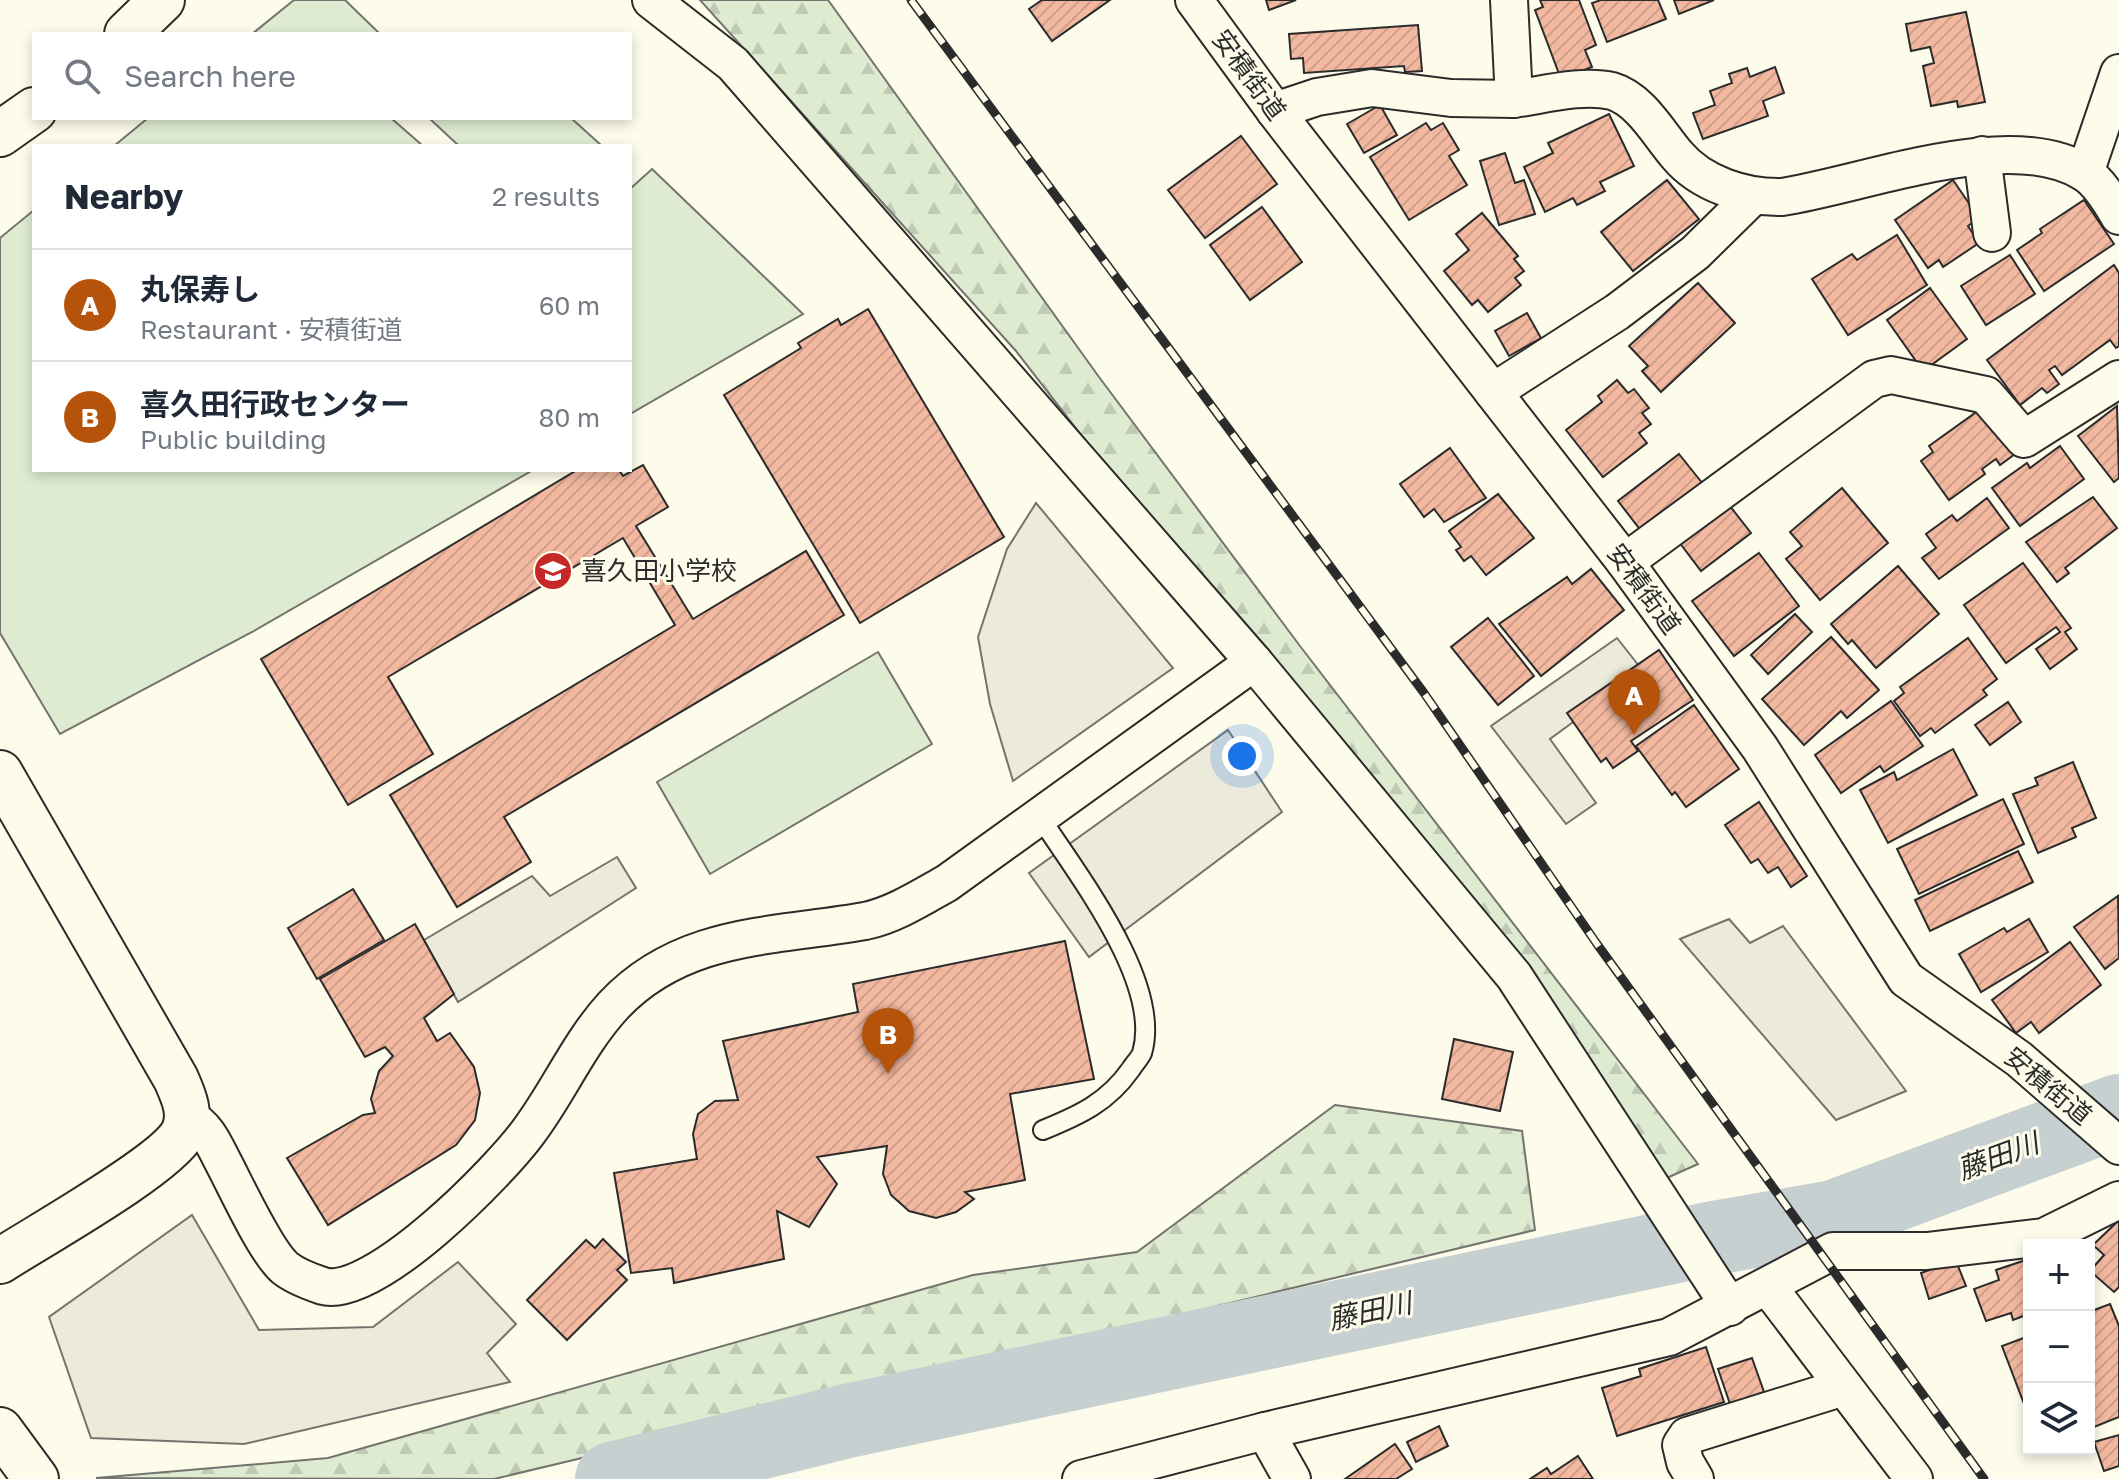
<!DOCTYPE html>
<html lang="en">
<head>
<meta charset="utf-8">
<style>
	:root { --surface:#fff; --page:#f2f2f3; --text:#1f2937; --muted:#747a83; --line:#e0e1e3; --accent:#b45309 }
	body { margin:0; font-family:"Golos Text","Noto Sans JP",sans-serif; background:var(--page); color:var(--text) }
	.controls { position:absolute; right:24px; bottom:24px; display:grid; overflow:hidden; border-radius:0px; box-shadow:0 4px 12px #0003 }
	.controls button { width:72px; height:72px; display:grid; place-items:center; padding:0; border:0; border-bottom:2px solid var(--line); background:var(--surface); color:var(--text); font:40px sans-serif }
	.you { position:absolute; left:1242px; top:756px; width:28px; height:28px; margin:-20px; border:6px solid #fff; border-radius:50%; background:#1a73e8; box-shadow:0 0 0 12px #1a73e833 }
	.badge { display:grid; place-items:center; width:52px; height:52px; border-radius:50%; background:var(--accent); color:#fff; font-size:26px; font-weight:700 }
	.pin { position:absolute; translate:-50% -66px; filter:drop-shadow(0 2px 4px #0008) }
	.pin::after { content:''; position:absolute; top:42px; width:28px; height:24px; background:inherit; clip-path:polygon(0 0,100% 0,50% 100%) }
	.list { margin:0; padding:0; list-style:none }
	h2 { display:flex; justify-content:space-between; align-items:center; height:104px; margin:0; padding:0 32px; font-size:34px }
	h2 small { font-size:26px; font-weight:400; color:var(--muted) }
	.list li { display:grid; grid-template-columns:52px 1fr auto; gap:24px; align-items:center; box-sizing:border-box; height:112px; padding:0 32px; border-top:2px solid var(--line) }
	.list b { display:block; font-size:30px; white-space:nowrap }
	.list p { margin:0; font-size:26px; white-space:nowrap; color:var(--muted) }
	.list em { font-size:26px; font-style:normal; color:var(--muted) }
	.icon { flex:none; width:44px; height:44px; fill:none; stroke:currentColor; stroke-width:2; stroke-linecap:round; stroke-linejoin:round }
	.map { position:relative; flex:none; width:2119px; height:1479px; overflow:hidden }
	.search { position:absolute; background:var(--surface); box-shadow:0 4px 12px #0003; left:32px; top:32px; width:600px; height:88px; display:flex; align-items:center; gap:20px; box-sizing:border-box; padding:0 28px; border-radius:0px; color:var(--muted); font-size:30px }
	.panel { position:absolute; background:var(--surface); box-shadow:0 4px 12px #0003; left:32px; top:144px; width:600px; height:328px; border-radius:0px }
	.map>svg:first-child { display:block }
	.green { fill:#deebd1; stroke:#74746e; stroke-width:2 }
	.forest { fill:url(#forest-firs); stroke:#74746e; stroke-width:2 }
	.parking { fill:#eceadb; stroke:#74746e; stroke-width:2 }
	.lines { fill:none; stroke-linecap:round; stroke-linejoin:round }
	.river { stroke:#c7d0d0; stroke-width:74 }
	.building { fill:url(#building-hatch); stroke:#2b2b2b; stroke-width:2 }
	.service-casing { stroke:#2b2b2b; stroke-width:22 }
	.minor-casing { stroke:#2b2b2b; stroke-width:40 }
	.tertiary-casing { stroke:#2b2b2b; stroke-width:48 }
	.secondary-casing { stroke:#2b2b2b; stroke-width:48 }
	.service { stroke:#fdfbea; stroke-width:18 }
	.minor { stroke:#fdfbea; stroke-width:36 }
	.tertiary { stroke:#fdfbea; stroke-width:44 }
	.secondary { stroke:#fdfbea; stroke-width:44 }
	.rail-casing { stroke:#2b2b2b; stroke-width:9 }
	.rail { stroke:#fdfbea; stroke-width:6; stroke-dasharray:18; stroke-linecap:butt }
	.labels { text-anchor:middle; stroke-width:6; stroke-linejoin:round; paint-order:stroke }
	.street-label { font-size:26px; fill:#2b2b2b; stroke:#fdfbea }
	.poi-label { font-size:26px; fill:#2b2b2b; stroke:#fdfbea; text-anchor:start }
	.water-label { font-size:28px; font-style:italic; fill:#2b2b2b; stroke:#fdfbea }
</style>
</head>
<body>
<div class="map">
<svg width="2119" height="1479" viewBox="0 0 2119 1479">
	<defs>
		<pattern id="forest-firs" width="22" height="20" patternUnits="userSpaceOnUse" patternTransform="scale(2)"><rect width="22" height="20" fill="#deebd1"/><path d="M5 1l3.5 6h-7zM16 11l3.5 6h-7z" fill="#bfcab4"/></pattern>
		<pattern id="building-hatch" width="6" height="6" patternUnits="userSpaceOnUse" patternTransform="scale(2)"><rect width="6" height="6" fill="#f2b8a0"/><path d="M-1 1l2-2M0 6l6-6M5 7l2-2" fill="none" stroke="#d09e8a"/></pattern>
	</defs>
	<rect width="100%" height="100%" fill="#fdfbea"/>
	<!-- green -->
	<g class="green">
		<path d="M294 0H345L380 34H252Z"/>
		<path d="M148 118H391L423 146H114Z"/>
		<path d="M429 118H571L602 146H459Z"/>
		<path d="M652 169 803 314 630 414V189Z"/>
		<path d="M34 210V470H533L254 631 60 734 0 633V238Z"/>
		<path d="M878 652 932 744 710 874 657 782Z"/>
	</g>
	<!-- forest -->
	<g class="forest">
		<path d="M700 0H828L1099 377 1300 646 1698 1164 1649 1186 1264 671 1016 351Z"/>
		<path d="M1335 1105 1522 1131 1535 1230 494 1479 96 1478 328 1458 973 1275 1137 1252Z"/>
	</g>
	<!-- parking -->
	<g class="parking">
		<path d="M1036 503 1173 668 1013 781 990 704 978 637 1007 549Z"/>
		<path d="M1617 638 1643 671 1550 739 1596 803 1566 824 1491 726Z"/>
		<path d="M1228 730 1282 812 1089 957 1029 873Z"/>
		<path d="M617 857 636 888 458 1002 424 940 532 876 550 896Z"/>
		<path d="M1729 919 1750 943 1783 926 1906 1091 1836 1120 1680 939Z"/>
		<path d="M192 1215 259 1330 373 1327 458 1262 516 1324 487 1353 510 1382 244 1444 91 1438 49 1317Z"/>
	</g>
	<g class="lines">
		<!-- river -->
		<path class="river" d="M612 1479 847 1421 1714 1238 1834 1217 2119 1111"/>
	</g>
	<!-- building -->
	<g class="building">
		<path d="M1042 0H1110L1052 41 1029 9Z"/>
		<path d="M1266 0H1296L1269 10Z"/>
		<path d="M1540 0H1579L1596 45 1585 50 1592 67 1561 79 1535 10 1543 7Z"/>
		<path d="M1601 0H1658L1666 19 1607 42 1592 3Z"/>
		<path d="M1674 0H1714L1679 14Z"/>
		<path d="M1966 12 1985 102 1958 107 1957 101 1931 106 1923 66 1934 63 1930 47 1911 51 1906 24Z"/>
		<path d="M1418 25 1422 71 1405 72 1404 66 1304 73 1303 58 1291 59 1289 34Z"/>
		<path d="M1775 67 1784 93 1763 101 1768 116 1703 139 1693 113 1715 105 1710 91 1732 83 1729 74 1747 68 1750 77Z"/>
		<path d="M1380 105 1397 135 1364 153 1347 124Z"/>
		<path d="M1609 114 1634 166 1600 182 1605 191 1577 205 1573 198 1545 212 1524 167 1553 153 1548 143Z"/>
		<path d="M1426 123 1431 130 1443 123 1459 150 1449 156 1467 185 1409 220 1370 157Z"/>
		<path d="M1241 136 1277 184 1205 238 1168 190Z"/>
		<path d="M1505 153 1515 183 1524 180 1535 214 1499 225 1480 161Z"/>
		<path d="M1667 180 1699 219 1633 271 1601 232Z"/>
		<path d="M1953 180 1979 218 1968 226 1979 243 1943 267 1939 260 1928 268 1895 220Z"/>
		<path d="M2084 200 2114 244 2044 291 2017 250 2042 233 2040 229Z"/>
		<path d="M1262 207 1302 262 1250 300 1210 245Z"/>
		<path d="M1482 213 1518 256 1514 259 1524 271 1515 278 1521 285 1488 312 1478 300 1472 305 1444 271 1469 250 1456 234Z"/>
		<path d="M1897 235 1927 285 1848 335 1812 279 1852 254 1857 260Z"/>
		<path d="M2010 255 2035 294 1986 325 1961 286Z"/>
		<path d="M2114 265 2119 273V346L2116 348 2110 340 2062 375 2055 366 2049 370 2059 384 2047 393 2042 388 2020 405 1987 360Z"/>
		<path d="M1698 283 1735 323 1661 392 1642 371 1648 366 1629 346Z"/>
		<path d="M1930 288 1967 339 1923 371 1887 320Z"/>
		<path d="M868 309 1004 537 860 623 724 395 801 348 798 343 838 319 841 325Z"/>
		<path d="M1527 313 1541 338 1509 356 1495 331Z"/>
		<path d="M1617 380 1628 393 1634 389 1649 408 1642 413 1651 424 1639 433 1647 443 1603 477 1566 430 1602 402 1598 396Z"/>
		<path d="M2117 406 2119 478 2114 482 2078 436Z"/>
		<path d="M1982 408 2015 454 2000 465 1996 459 1982 469 1985 474 1949 500 1921 461 1933 452 1929 446Z"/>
		<path d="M2060 446 2084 479 2020 526 1992 488 2027 463 2030 468Z"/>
		<path d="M1450 448 1486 498 1444 522 1434 509 1424 517 1400 484Z"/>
		<path d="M1679 454 1703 484 1642 532 1618 501Z"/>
		<path d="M643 465 668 507 636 526 693 619 806 551 844 615 504 817 531 862 457 907 390 795 675 625 623 538 388 677 433 754 348 805 261 659 577 470H619L623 476Z"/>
		<path d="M1842 488 1888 543 1820 600 1786 559 1802 546 1790 532Z"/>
		<path d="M1498 494 1534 538 1486 575 1471 556 1464 561 1456 550 1461 547 1449 531Z"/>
		<path d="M2093 497 2117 528 2065 568 2069 573 2057 582 2026 542Z"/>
		<path d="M1987 498 2009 528 1939 579 1922 558 1936 548 1926 534 1952 515 1957 521Z"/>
		<path d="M1726 501 1751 533 1701 571 1676 538Z"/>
		<path d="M1759 553 1799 606 1734 656 1692 601Z"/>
		<path d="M2023 563 2071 628 2065 632 2077 649 2050 669 2036 649 2060 632 2056 627 2006 663 1964 605Z"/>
		<path d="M1898 566 1939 614 1876 668 1852 640 1848 644 1831 624Z"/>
		<path d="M1591 569 1624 610 1541 676 1499 624 1567 577 1572 584Z"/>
		<path d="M1795 614 1812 632 1768 674 1751 655Z"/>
		<path d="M1488 618 1534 676 1498 705 1451 647Z"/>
		<path d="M1831 637 1879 690 1847 718 1841 711 1804 745 1762 699Z"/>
		<path d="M1968 638 1997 679 1983 690 1987 695 1935 733 1931 728 1920 736 1894 701 1904 693 1900 687Z"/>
		<path d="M1659 650 1693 700 1631 741 1638 751 1613 768 1606 758 1601 762 1567 713Z"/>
		<path d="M1891 701 1923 746 1884 772 1880 766 1841 793 1815 755Z"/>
		<path d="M2008 702 2021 722 1990 745 1975 725Z"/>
		<path d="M1694 705 1739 769 1686 807 1675 792 1672 795 1636 746Z"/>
		<path d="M1953 749 1977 795 1888 843 1860 790 1894 772 1897 780Z"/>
		<path d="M2073 762 2096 818 2072 828 2076 837 2038 853 2013 794 2038 785 2035 778Z"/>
		<path d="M2003 799 2024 844 1919 894 1897 849Z"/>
		<path d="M1759 802 1807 876 1791 887 1778 867 1768 873 1758 859 1751 863 1725 825Z"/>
		<path d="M2018 851 2033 882 1930 931 1915 900Z"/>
		<path d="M353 889 384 940 317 979 288 928Z"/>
		<path d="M2118 896 2119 958 2105 969 2074 927Z"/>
		<path d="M2029 919 2048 952 1981 992 1959 954 2004 928 2007 932Z"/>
		<path d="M415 924 454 994 424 1018 437 1041 450 1033 474 1067 480 1093 475 1120 456 1145 328 1225 287 1158 363 1115 375 1113 371 1099 379 1071 393 1056 385 1047 365 1057 320 979Z"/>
		<path d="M1065 941 1094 1079 1010 1094 1025 1180 965 1192 974 1199 956 1212 936 1218 909 1211 891 1195 883 1174 887 1146 817 1157 837 1184 809 1227 777 1211 784 1259 674 1283 672 1268 631 1273 614 1173 697 1159 693 1134 698 1114 715 1101 738 1100 723 1041 858 1012 853 984Z"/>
		<path d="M2070 942 2101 985 2039 1033 2031 1022 2016 1033 1992 1000Z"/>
		<path d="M1454 1039 1513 1052 1500 1111 1442 1099Z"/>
		<path d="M2119 1220V1287L2114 1292 2090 1271 2104 1255 2093 1245Z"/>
		<path d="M603 1239 626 1262 617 1270 627 1280 567 1340 527 1300 586 1240 595 1248Z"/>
		<path d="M2029 1259V1314L2013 1320 2011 1313 1986 1321 1974 1289 1999 1280 1996 1270Z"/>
		<path d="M1956 1261 1966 1286 1929 1299 1921 1273Z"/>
		<path d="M2110 1304 2119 1326V1417L2089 1429V1312Z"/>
		<path d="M2029 1336V1417L2002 1346Z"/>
		<path d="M1706 1347 1724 1402 1617 1436 1602 1388 1641 1376 1639 1369Z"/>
		<path d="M1752 1358 1764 1392 1730 1404 1718 1369Z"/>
		<path d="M1439 1426 1448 1446 1416 1462 1407 1442Z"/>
		<path d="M2119 1435V1466L2104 1471 2094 1442Z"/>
		<path d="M1395 1444 1412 1469 1396 1479H1345Z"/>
		<path d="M1578 1456 1593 1479H1530L1547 1468 1551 1474Z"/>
	</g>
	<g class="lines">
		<!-- service casing -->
		<g class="service-casing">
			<path id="service" d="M1040 817C1076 873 1163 983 1142 1053 1140 1058 1134 1064 1131 1069 1108 1102 1080 1115 1043 1130"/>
		</g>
		<!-- minor casing -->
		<g class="minor-casing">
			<g id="minor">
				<path d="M651 0 733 64 1254 662 1514 976 1730 1307"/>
				<path d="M1194 0 1275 111 1625 562 1760 748 1906 979 2019 1059 2119 1146"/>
				<path d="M1509 0 1514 99C1543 95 1582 84 1612 91 1640 99 1659 134 1677 155 1701 184 1745 198 1782 197 1866 184 2011 126 2085 173 2099 182 2111 202 2119 216"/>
				<path d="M1275 111 1317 97 1372 88 1451 98 1514 99"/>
				<path d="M1982 155 1992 233"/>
				<path d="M2085 173 2119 73"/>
				<path d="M1493 392 1617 312 1695 253 1753 196"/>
				<path d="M1625 562 1874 379 1891 375 1986 395 2024 439 2119 379"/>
				<path d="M188 1117C205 1125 213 1142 221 1158 235 1184 265 1251 285 1268 295 1276 311 1282 323 1286 374 1300 500 1171 529 1131 559 1091 579 1043 613 1006 682 932 775 937 865 921 894 915 922 897 947 883L1254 662"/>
				<path d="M1769 1288 1914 1479"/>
				<path d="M1265 1431 1292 1479"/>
				<path d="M1081 1479 1265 1431 1669 1337 1833 1251H1927L2044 1237 2119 1200"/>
				<path d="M1695 1479 1685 1462 1681 1445 1687 1436 1844 1387"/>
			</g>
		</g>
		<!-- tertiary casing -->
		<g class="tertiary-casing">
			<g id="tertiary">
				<path d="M127 34 162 0"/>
				<path d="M0 134 34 110"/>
				<path d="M0 773 176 1079C184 1097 192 1115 183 1133 166 1165 37 1237 0 1261"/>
			</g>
		</g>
		<!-- secondary casing -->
		<g class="secondary-casing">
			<path id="secondary" d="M0 1430 36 1479"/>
		</g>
		<!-- service -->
		<use href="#service" class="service"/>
		<!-- minor -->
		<use href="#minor" class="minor"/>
		<!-- tertiary -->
		<use href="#tertiary" class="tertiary"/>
		<!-- secondary -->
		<use href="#secondary" class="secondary"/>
		<!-- rail casing -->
		<g class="rail-casing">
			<path id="rail" d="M911 0 1424 693 1597 944 1984 1479"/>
		</g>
		<!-- rail -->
		<use href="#rail" class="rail"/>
	</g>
	<!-- icons -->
	<defs>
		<g id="school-disc" transform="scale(2)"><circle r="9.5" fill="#c62828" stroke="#fdfbea"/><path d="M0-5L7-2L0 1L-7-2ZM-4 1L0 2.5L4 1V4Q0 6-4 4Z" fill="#fff"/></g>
	</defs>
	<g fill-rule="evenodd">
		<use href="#school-disc" x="553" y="571"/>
	</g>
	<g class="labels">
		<!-- street labels -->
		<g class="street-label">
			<text transform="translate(1249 75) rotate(54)" y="9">安積街道</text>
			<text transform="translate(1644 589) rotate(54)" y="9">安積街道</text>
			<text transform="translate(2048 1086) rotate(40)" y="9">安積街道</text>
		</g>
		<!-- poi labels -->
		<g class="poi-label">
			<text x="581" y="580">喜久田小学校</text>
		</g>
		<!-- water labels -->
		<g class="water-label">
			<text transform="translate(1998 1156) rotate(-20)" y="10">藤田川</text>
			<text transform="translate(1370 1311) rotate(-12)" y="10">藤田川</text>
		</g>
	</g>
</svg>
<div class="controls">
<button>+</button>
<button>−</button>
<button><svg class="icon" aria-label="layers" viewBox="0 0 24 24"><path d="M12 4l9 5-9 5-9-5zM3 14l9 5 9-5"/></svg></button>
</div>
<div class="you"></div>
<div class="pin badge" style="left:1634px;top:735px">A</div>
<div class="pin badge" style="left:888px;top:1074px">B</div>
<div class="search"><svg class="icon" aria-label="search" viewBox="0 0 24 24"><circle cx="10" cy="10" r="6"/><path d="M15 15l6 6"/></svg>Search here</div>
<section class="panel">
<h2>Nearby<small>2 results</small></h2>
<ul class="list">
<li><span class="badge">A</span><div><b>丸保寿し</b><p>Restaurant · 安積街道</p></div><em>60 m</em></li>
<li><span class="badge">B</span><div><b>喜久田行政センター</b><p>Public building</p></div><em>80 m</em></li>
</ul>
</section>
</div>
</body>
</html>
